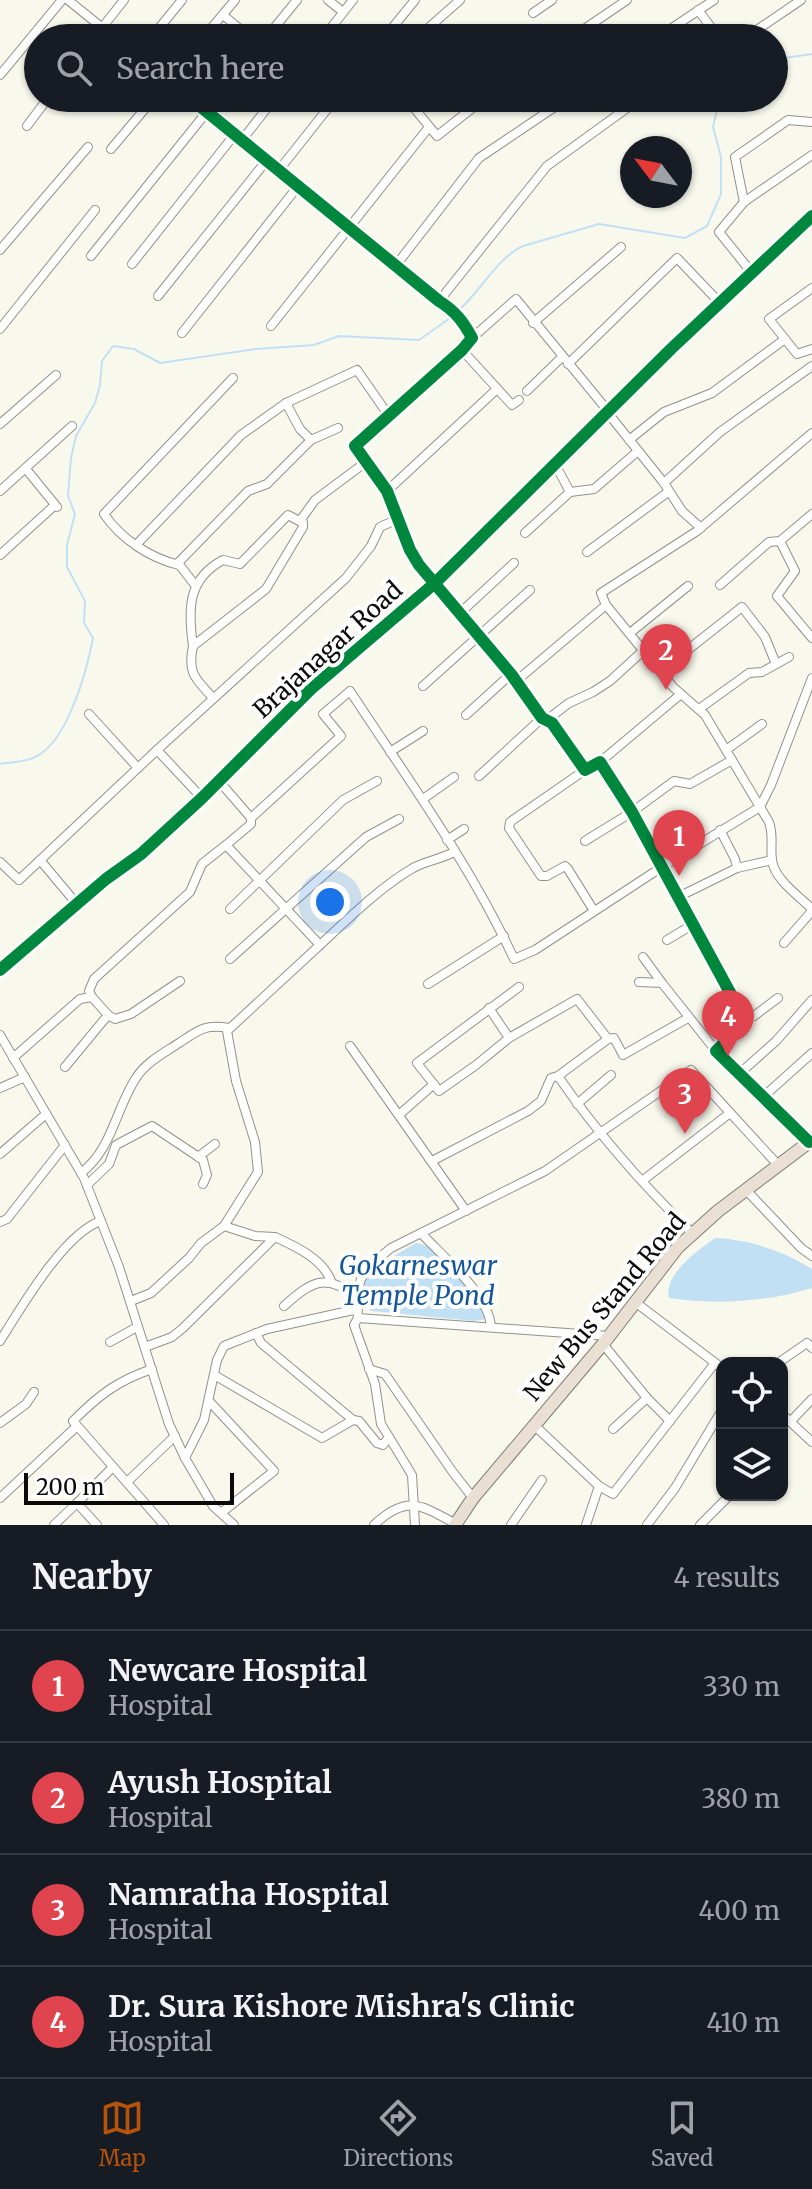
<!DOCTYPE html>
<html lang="en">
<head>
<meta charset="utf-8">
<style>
	:root { --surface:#171b24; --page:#242831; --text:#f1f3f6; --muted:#9ea1a6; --line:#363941; --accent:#b45309 }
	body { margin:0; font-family:Merriweather,serif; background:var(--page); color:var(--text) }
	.controls { position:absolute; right:24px; bottom:24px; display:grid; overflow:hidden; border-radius:16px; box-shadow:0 2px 6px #0004 }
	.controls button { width:72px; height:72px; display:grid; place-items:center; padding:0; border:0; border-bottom:2px solid var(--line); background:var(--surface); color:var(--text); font:40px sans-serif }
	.compass { position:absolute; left:620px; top:136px; width:72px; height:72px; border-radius:50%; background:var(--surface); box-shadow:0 2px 6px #0004; rotate:302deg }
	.scale { position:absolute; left:24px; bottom:20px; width:210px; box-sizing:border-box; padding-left:8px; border:4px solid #0a0a0a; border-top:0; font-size:22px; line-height:28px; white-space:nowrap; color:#0a0a0a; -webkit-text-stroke:6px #fff; paint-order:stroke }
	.you { position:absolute; left:330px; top:902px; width:28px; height:28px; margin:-20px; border:6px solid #fff; border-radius:50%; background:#1a73e8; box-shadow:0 0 0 12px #1a73e833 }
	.badge { display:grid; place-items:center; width:52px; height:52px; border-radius:50%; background:var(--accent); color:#fff; font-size:26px; font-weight:700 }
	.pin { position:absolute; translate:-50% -66px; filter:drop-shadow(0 2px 4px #0008) }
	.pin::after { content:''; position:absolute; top:42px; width:28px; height:24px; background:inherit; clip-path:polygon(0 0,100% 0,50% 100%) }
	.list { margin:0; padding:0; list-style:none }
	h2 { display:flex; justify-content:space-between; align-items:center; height:104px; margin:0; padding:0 32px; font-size:34px }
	h2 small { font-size:26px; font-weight:400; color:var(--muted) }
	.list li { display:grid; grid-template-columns:52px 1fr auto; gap:24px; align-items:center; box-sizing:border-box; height:112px; padding:0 32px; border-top:2px solid var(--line) }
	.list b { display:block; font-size:30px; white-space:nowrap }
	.list p { margin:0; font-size:26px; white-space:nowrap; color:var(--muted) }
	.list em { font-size:26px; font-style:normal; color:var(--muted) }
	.icon { flex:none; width:44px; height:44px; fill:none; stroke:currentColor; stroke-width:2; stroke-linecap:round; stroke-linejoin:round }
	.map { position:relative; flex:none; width:812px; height:1525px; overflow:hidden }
	.search { position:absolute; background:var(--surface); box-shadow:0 2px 6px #0004; left:24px; right:24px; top:24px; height:88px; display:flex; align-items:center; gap:20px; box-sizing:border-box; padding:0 28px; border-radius:44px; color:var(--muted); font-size:30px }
	.sheet { height:552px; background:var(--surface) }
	nav { display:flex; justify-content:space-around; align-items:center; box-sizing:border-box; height:112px; border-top:2px solid var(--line); background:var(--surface); font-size:22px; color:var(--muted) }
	nav a { display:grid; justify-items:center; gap:4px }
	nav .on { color:var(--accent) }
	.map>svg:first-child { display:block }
	.water { fill:#c2e0f4 }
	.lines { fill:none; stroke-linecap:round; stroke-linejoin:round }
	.stream { stroke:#c2e0f4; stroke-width:2 }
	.minor-casing { stroke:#92918c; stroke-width:10 }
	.highway-casing { stroke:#7f7e7a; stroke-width:14 }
	.minor { stroke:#fefefc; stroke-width:8 }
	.highway { stroke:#e9dfd3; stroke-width:12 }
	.cycleway-casing { stroke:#fff; stroke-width:17 }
	.cycleway { stroke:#00873e; stroke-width:12 }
	.labels { text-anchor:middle; stroke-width:8; stroke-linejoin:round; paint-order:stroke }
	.street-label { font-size:24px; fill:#0a0a0a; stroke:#fff }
	.water-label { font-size:26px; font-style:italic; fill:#13569c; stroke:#fff }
</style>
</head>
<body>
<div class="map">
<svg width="812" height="1525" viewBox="0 0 812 1525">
	<rect width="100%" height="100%" fill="#f9f8ed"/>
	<!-- water -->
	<g class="water">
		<path d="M715 1238C747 1239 784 1251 812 1269V1288C767 1302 716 1305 669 1298 663 1275 698 1250 715 1238Z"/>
		<path d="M416 1243C439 1244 483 1297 486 1319L474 1321 372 1311 367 1308 363 1295 364 1278 373 1268Z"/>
	</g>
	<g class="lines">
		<!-- stream -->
		<g class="stream">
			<path d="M774 63 784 58 812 54"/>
			<path d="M458 311C479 293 498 257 523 246L599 224 685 238 707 226 721 194V157L713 127 718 105 725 98"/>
			<path d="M0 764C11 762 28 762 37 756 68 740 87 670 93 638L84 623 85 601 67 567V545L75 514 68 496 71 458 76 436 95 403 100 385 102 361 113 346 134 349 160 363 256 349 314 345 339 336 419 340 453 316"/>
		</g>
		<!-- minor casing -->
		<g class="minor-casing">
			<g id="minor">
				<path d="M68 0 115 38"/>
				<path d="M328 0 343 12"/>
				<path d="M698 10 719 38"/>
				<path d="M533 13 552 0"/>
				<path d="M223 15 251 38"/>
				<path d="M94 38 124 0"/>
				<path d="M151 38 182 0"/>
				<path d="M203 38 235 0"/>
				<path d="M266 38 297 0"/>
				<path d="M323 38 353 0"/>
				<path d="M384 38 415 0"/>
				<path d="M417 38 460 0"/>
				<path d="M571 38 627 0"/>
				<path d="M657 38 714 0"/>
				<path d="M745 38 801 0"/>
				<path d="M0 75 62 0"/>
				<path d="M190 98 439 301C455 311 463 321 472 338L462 350 355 446 387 491 410 550 419 565 511 674 542 718 552 723 585 770 600 762 632 812 746 1022 716 1051 809 1142"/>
				<path d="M417 98 410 103 437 136 485 98"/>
				<path d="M27 126 48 98"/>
				<path d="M242 140 275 98"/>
				<path d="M111 149 154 98"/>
				<path d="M279 170 336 98"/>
				<path d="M744 202 735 157 788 120 812 122"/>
				<path d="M0 250 88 147"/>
				<path d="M91 256 218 98"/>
				<path d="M132 264 235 134"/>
				<path d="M397 264 479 158 568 98"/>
				<path d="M752 273 719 232 744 202 812 155"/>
				<path d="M812 288 769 319 797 354 812 349"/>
				<path d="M158 296 267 160"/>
				<path d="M439 301 547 166 641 98"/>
				<path d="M533 323 621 247"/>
				<path d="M271 326 429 127"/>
				<path d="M0 329 95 210"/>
				<path d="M182 333 299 185"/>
				<path d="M472 338 516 299 608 411"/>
				<path d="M462 350 512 405 519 400"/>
				<path d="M568 364 677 258 720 303"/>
				<path d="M527 391 562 357"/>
				<path d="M286 403 300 429 311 440"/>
				<path d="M607 412 664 483 682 511 701 528"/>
				<path d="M0 424 56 375"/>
				<path d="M812 433 697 531 601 593 606 605 673 687 705 715 769 822C774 837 770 845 772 860 774 879 799 896 812 909"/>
				<path d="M629 440 664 412 712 393 785 339"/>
				<path d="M26 469 57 507"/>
				<path d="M664 483 720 432 812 366"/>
				<path d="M0 491 72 426"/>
				<path d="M387 491 497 389"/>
				<path d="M570 492 594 489 638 451"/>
				<path d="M525 533 570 492 555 464"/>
				<path d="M780 541 795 571 777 596 812 638"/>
				<path d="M136 545 241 435 286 403 357 370 389 416"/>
				<path d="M587 552 668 492"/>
				<path d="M0 555 55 505"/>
				<path d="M179 565C150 558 121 539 104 514L233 378"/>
				<path d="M195 585 178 563 248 491 267 484 311 440 338 428"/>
				<path d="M720 585 769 542 780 541 812 514"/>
				<path d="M460 613 514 563"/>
				<path d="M630 633 688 586"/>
				<path d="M193 646C188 610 187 579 223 560L240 564 288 515 303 523"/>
				<path d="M661 671 742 607 765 637 776 664"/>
				<path d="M515 682 606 605"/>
				<path d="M423 686 530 590"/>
				<path d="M213 698C196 679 187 674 193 646L266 589 303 527 302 518 315 500 366 462"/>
				<path d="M699 709 749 673 762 672 789 657"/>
				<path d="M89 714 138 768"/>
				<path d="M466 715 511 674"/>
				<path d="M548 719 569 703 593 692 610 681 644 650"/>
				<path d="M726 750 762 724"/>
				<path d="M390 752 423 731"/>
				<path d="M600 762 681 694"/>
				<path d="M585 770 510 822 509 828 541 876H547L565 866 568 869 594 911"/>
				<path d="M479 776 542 718"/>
				<path d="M219 781 251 818V824L226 845 320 945C349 918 379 888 413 868 426 861 441 859 454 852"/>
				<path d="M202 798 157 750 346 578 371 546 380 527 398 519"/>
				<path d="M423 799 454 777"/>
				<path d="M251 818 341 736 323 714 350 691C407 778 470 864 514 959L535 950 662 867 760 807 771 785 812 678"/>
				<path d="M447 840 464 829"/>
				<path d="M585 841 632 812 674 781 690 784 732 760"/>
				<path d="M40 860 76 903"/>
				<path d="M0 862 19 880 157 750"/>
				<path d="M737 868 772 860"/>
				<path d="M678 897 737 868 735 859 720 830"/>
				<path d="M230 909 343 800 377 781"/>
				<path d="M667 940 692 925"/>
				<path d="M784 943 812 911"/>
				<path d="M643 957 662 983"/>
				<path d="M230 959 366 837 399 819"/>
				<path d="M0 970 106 879 141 854 202 798 311 689 435 583 671 349 812 216"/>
				<path d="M639 982 662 983 716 1051"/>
				<path d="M428 984 504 936"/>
				<path d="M519 987 417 1063 439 1091 476 1065 509 1038 577 999 608 1039"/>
				<path d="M92 997 89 991 94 979 190 892 202 864 226 845"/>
				<path d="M489 1008 509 1038"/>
				<path d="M746 1022 778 998"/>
				<path d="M0 1035 84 1178 119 1267 169 1424 185 1458 213 1506 234 1525"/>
				<path d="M350 1046 466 1211"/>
				<path d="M13 1058 80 999 92 997 108 1015 115 1019 131 1014 180 981"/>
				<path d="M65 1067 108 1015"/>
				<path d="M739 1074 776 1041 812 1000"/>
				<path d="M558 1076C597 1133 643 1185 692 1233"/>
				<path d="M0 1088 25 1077"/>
				<path d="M763 1097 812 1053"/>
				<path d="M577 1104 611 1075"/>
				<path d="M400 1114 434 1084"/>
				<path d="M0 1154 46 1114"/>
				<path d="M198 1157 215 1144"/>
				<path d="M432 1161 528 1111 541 1101 551 1078 558 1076 608 1039 614 1038 623 1055 688 1018"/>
				<path d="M81 1173C112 1150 116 1108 136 1078 146 1062 164 1053 179 1043 199 1030 204 1024 229 1028"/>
				<path d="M642 1181 730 1113"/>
				<path d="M87 1185 109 1164 116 1145 152 1126 203 1160 207 1175 203 1184"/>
				<path d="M746 1190 801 1248 812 1256"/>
				<path d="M0 1222 7 1219 65 1145"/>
				<path d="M224 1226 258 1172 255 1142 236 1081 227 1031 320 945"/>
				<path d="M421 1233C443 1257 489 1294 491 1327"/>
				<path d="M131 1301 151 1293 189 1258 201 1243 224 1226 255 1236 275 1237"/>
				<path d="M635 1302 722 1368"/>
				<path d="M284 1306C312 1281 325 1273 356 1296"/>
				<path d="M358 1318 609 1336"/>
				<path d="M256 1333 261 1343 353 1420"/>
				<path d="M0 1341C21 1308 64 1233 101 1221"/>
				<path d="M110 1342 137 1327"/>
				<path d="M603 1344 647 1398"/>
				<path d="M145 1347 172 1337 183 1328 275 1237C295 1246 323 1259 331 1281"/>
				<path d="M778 1363 807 1343 812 1348"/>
				<path d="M152 1369C117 1381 99 1395 73 1421L164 1525"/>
				<path d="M369 1369 385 1374 452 1471 473 1498"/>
				<path d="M216 1376 322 1438 353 1420 359 1421 377 1443 383 1445 389 1437 381 1424 375 1384 354 1325 358 1318 356 1297 361 1279 368 1267 391 1248 545 1171 691 1070 778 1165"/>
				<path d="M210 1402 274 1471 221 1513"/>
				<path d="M782 1414 812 1442"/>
				<path d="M791 1421 812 1399"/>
				<path d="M0 1423 26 1404 34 1392"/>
				<path d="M534 1425 599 1486 613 1494 715 1363"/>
				<path d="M613 1429 647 1398 670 1421"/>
				<path d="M389 1437 412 1475 415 1525"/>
				<path d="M185 1458 204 1420 217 1360 224 1346 267 1329 358 1309"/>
				<path d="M127 1482 175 1436"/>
				<path d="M0 1498 76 1427"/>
				<path d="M54 1525 77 1503"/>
				<path d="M97 1525 77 1503 113 1467"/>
				<path d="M374 1525C407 1494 421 1505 456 1524"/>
				<path d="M511 1525 542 1480"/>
				<path d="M586 1525 599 1486"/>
				<path d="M647 1525 675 1488 722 1410"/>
				<path d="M700 1525 730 1495"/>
			</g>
		</g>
		<!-- highway casing -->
		<g class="highway-casing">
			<path id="highway" d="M455 1525 473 1498 603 1344 678 1247 718 1211 812 1140"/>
		</g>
		<!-- minor -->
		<use href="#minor" class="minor"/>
		<!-- highway -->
		<use href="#highway" class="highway"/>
		<!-- cycleway casing -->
		<g class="cycleway-casing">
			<g id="cycleway">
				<path d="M190 98 439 301C455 311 463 321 472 338L462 350 355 446 387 491 410 550 419 565 511 674 542 718 552 723 585 770 600 762 632 812 746 1022 716 1051 809 1142"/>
				<path d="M0 970 106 879 141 854 202 798 311 689 435 583 671 349 812 216"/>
			</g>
		</g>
		<!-- cycleway -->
		<use href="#cycleway" class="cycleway"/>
	</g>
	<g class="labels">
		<!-- street labels -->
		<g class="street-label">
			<text transform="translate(328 650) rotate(-42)" y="8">Brajanagar Road</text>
			<text transform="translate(605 1307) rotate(-50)" y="8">New Bus Stand Road</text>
		</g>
		<!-- water labels -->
		<g class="water-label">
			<text x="418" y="1275">Gokarneswar<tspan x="418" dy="30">Temple Pond</tspan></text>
		</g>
	</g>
</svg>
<div class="controls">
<button><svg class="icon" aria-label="locate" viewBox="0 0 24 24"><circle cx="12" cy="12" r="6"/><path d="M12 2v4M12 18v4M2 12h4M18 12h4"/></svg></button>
<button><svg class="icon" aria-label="layers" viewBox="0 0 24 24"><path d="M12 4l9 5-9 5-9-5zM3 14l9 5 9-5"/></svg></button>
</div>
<svg class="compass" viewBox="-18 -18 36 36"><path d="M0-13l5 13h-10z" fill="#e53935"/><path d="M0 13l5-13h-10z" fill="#9ea1a6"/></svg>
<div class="scale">200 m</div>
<div class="you"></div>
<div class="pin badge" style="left:679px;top:876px;background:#e0444e">1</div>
<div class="pin badge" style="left:666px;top:690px;background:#e0444e">2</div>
<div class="pin badge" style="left:685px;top:1134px;background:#e0444e">3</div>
<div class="pin badge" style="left:728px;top:1056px;background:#e0444e">4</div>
<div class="search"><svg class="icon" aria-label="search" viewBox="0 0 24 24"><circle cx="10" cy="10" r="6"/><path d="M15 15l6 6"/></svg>Search here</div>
</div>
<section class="sheet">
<h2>Nearby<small>4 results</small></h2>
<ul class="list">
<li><span class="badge" style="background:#e0444e">1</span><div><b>Newcare Hospital</b><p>Hospital</p></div><em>330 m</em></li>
<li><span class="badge" style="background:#e0444e">2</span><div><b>Ayush Hospital</b><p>Hospital</p></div><em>380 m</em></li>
<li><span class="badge" style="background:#e0444e">3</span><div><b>Namratha Hospital</b><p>Hospital</p></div><em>400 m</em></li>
<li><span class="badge" style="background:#e0444e">4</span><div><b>Dr. Sura Kishore Mishra's Clinic</b><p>Hospital</p></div><em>410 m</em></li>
</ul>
</section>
<nav>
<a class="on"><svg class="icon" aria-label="map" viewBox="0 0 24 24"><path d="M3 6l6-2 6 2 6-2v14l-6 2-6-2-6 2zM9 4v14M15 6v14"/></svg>Map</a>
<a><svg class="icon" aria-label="directions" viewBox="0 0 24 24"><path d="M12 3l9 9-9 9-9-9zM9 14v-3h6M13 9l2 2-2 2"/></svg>Directions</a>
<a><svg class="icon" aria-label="saved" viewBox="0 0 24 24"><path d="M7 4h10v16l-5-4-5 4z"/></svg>Saved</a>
</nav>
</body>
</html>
